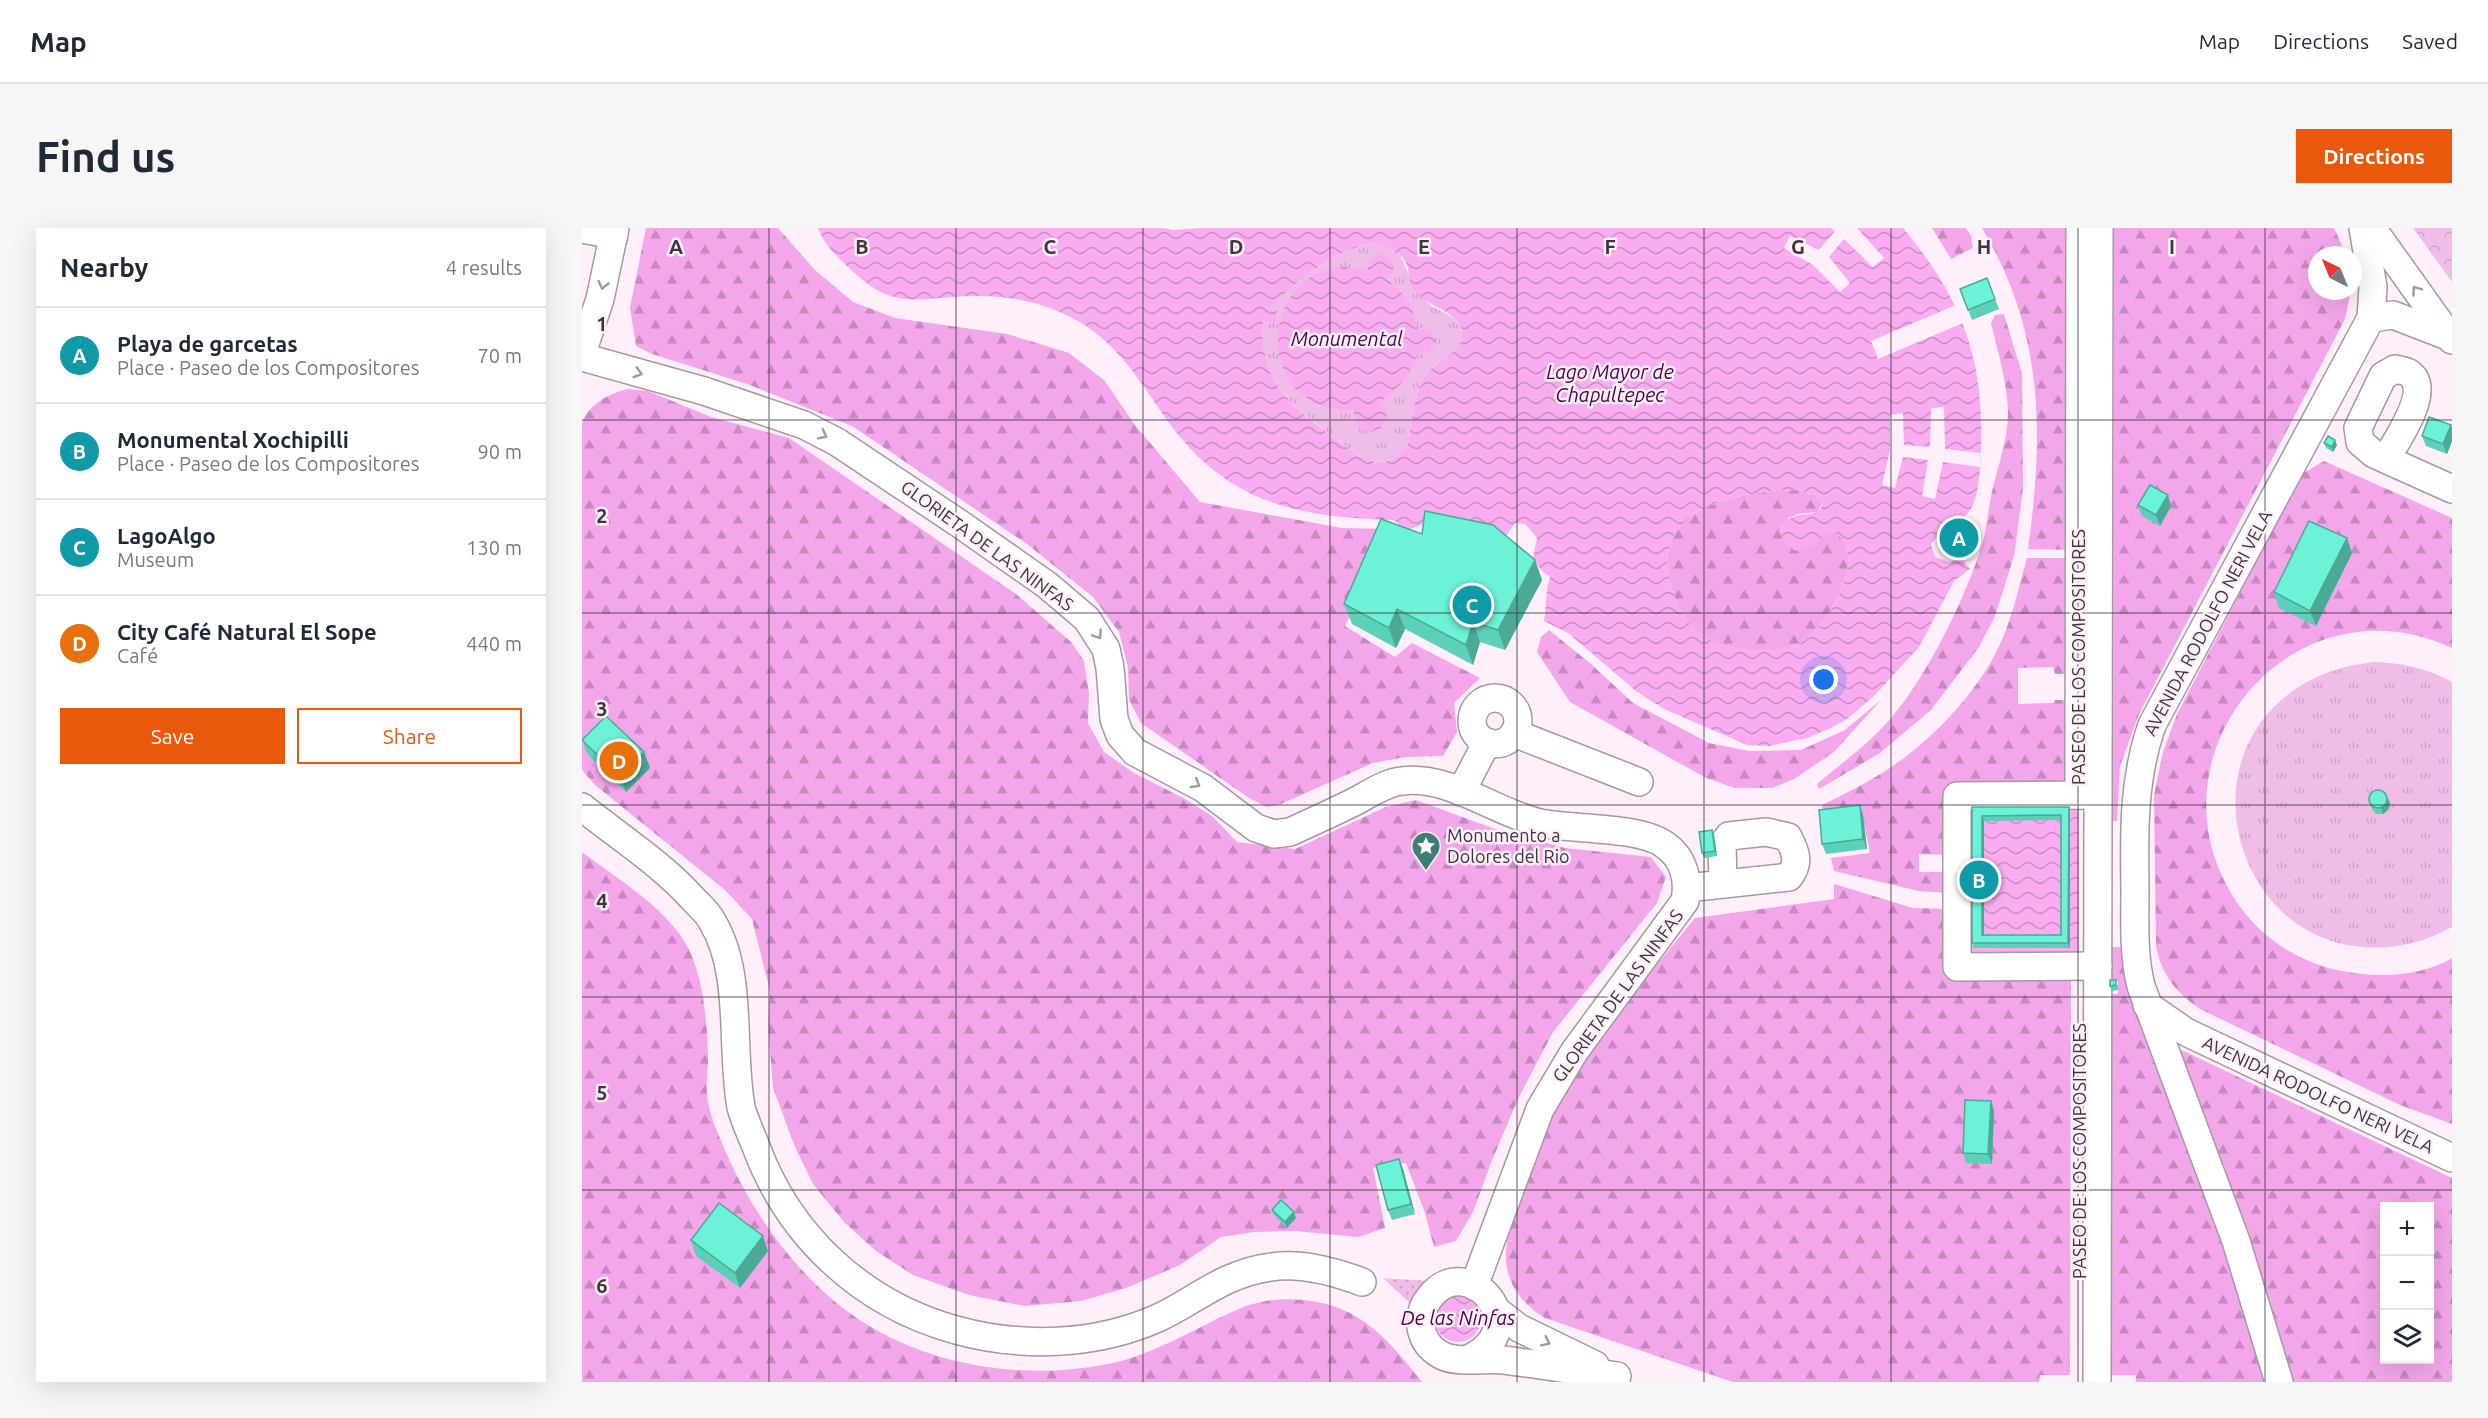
<!DOCTYPE html>
<html lang="en">
<head>
<meta charset="utf-8">
<style>
	:root { --surface:#fff; --page:#f6f6f7; --text:#1f2937; --muted:#747a83; --line:#e0e1e3; --accent:#ea580c }
	body { margin:0; font-family:Ubuntu,sans-serif; background:var(--page); color:var(--text) }
	.controls { position:absolute; right:18px; bottom:18px; display:grid; overflow:hidden; border-radius:0px; box-shadow:0 6px 24px #0002 }
	.controls button { width:54px; height:54px; display:grid; place-items:center; padding:0; border:0; border-bottom:2px solid var(--line); background:var(--surface); color:var(--text); font:30px sans-serif }
	.compass { position:absolute; left:1726px; top:18px; width:54px; height:54px; border-radius:50%; background:var(--surface); box-shadow:0 6px 24px #0002; rotate:317deg }
	.you { position:absolute; left:1242px; top:452px; width:21px; height:21px; margin:-15px; border:4px solid #fff; border-radius:50%; background:#1a73e8; box-shadow:0 0 0 9px #1a73e833 }
	.badge { display:grid; place-items:center; width:39px; height:39px; border-radius:50%; background:var(--accent); color:#fff; font-size:20px; font-weight:700 }
	.pin { position:absolute; translate:-50% -50%; border:3px solid #fff; box-shadow:0 2px 6px #0006 }
	.list { margin:0; padding:0; list-style:none }
	h2 { display:flex; justify-content:space-between; align-items:center; height:78px; margin:0; padding:0 24px; font-size:26px }
	h2 small { font-size:20px; font-weight:400; color:var(--muted) }
	.list li { display:grid; grid-template-columns:39px 1fr auto; gap:18px; align-items:center; box-sizing:border-box; height:96px; padding:0 24px; border-top:2px solid var(--line) }
	.list b { display:block; font-size:22px; white-space:nowrap }
	.list p { margin:0; font-size:20px; white-space:nowrap; color:var(--muted) }
	.list em { font-size:20px; font-style:normal; color:var(--muted) }
	.actions { display:flex; gap:12px; padding:18px 24px }
	.actions a { flex:1; padding:14px 0; border:2px solid var(--accent); border-radius:0px; text-align:center; font-size:21px; color:var(--accent) }
	.actions .main { background:var(--accent); color:#fff }
	.icon { flex:none; width:33px; height:33px; fill:none; stroke:currentColor; stroke-width:2; stroke-linecap:round; stroke-linejoin:round }
	.map { position:relative; flex:none; width:1870px; height:1154px; overflow:hidden; border-radius:0px }
	header { display:flex; align-items:center; gap:36px; box-sizing:border-box; height:84px; padding:0 30px; background:var(--surface); border-bottom:2px solid var(--line) }
	header strong { font-size:28px }
	nav { display:flex; gap:33px; margin-inline-start:auto; font-size:21px }
	.intro { display:flex; align-items:center; justify-content:space-between; box-sizing:border-box; height:144px; padding:0 36px }
	h1 { margin:0; font-size:42px }
	.button { padding:15px 27px; border-radius:0px; background:var(--accent); color:#fff; font-size:21px; font-weight:700 }
	main { display:flex; gap:36px; padding:0 36px }
	aside { flex:1; background:var(--surface); border-radius:0px; box-shadow:0 6px 24px #0002 }
	.map>svg:first-child { display:block }
	.grass { fill:url(#grass-tufts) }
	.forest { fill:url(#forest-firs); fill-rule:evenodd }
	.park { fill:url(#park-crowns) }
	.garden { fill:url(#garden-dots) }
	.water { fill:url(#water-waves); fill-rule:evenodd }
	.pier { fill:#feeffb }
	.lines { fill:none; stroke-linecap:round; stroke-linejoin:round }
	.minor-casing { stroke:#a698a3; stroke-width:30 }
	.minor { stroke:#fff; stroke-width:27 }
	.wall { fill:#5cd0b9; fill-rule:evenodd }
	.shaded-wall { fill:#4ba996 }
	.building { fill:#6bf2d7; stroke:#4ba996; stroke-width:1.5; fill-rule:evenodd }
	.oneway { stroke:#9e9a9d }
	.grid { fill:none; stroke:#3c363b; stroke-width:1.5; stroke-opacity:0.55 }
	.labels { text-anchor:middle; stroke-width:5; stroke-linejoin:round; paint-order:stroke }
	.street-label { font-size:18px; fill:#3c363b; stroke:#feeffb }
	.poi-label { font-size:18px; fill:#3c363b; stroke:#feeffb; text-anchor:start }
	.water-label { font-size:20px; font-style:italic; fill:#490344; stroke:#feeffb }
	.grid-label { font-size:20px; text-anchor:middle; font-weight:bold; fill:#3c363b; stroke:#feeffb; stroke-width:5; stroke-linejoin:round; paint-order:stroke }
</style>
</head>
<body>
<header>
<strong>Map</strong>
<nav><a>Map</a><a>Directions</a><a>Saved</a></nav>
</header>
<div class="intro"><h1>Find us</h1><a class="button">Directions</a></div>
<main>
<aside>
<h2>Nearby<small>4 results</small></h2>
<ul class="list">
<li><span class="badge" style="background:#0f9aa8">A</span><div><b>Playa de garcetas</b><p>Place · Paseo de los Compositores</p></div><em>70 m</em></li>
<li><span class="badge" style="background:#0f9aa8">B</span><div><b>Monumental Xochipilli</b><p>Place · Paseo de los Compositores</p></div><em>90 m</em></li>
<li><span class="badge" style="background:#0f9aa8">C</span><div><b>LagoAlgo</b><p>Museum</p></div><em>130 m</em></li>
<li><span class="badge" style="background:#e8710a">D</span><div><b>City Café Natural El Sope</b><p>Café</p></div><em>440 m</em></li>
</ul>
<div class="actions"><a class="main">Save</a><a>Share</a></div>
</aside>
<div class="map">
<svg width="1870" height="1154" viewBox="0 0 1870 1154">
	<defs>
		<pattern id="grass-tufts" width="24" height="20" patternUnits="userSpaceOnUse" patternTransform="scale(1.5)"><rect width="24" height="20" fill="#f0bde9"/><path d="M3 7l-1-3M5 7V3M7 7l1-3M15 17l-1-3M17 17v-4M19 17l1-3" fill="none" stroke="#cfa3c9"/></pattern>
		<pattern id="forest-firs" width="22" height="20" patternUnits="userSpaceOnUse" patternTransform="scale(1.5)"><rect width="22" height="20" fill="#f3a6e9"/><path d="M5 1l3.5 6h-7zM16 11l3.5 6h-7z" fill="#c688be"/></pattern>
		<pattern id="park-crowns" width="20" height="18" patternUnits="userSpaceOnUse" patternTransform="scale(1.5)"><rect width="20" height="18" fill="#f0bde9"/><path d="M2 6a3 3 0 1 1 6 0M12 15a3 3 0 1 1 6 0" fill="none" stroke="#cfa3c9"/></pattern>
		<pattern id="garden-dots" width="8" height="8" patternUnits="userSpaceOnUse" patternTransform="scale(1.5)"><rect width="8" height="8" fill="#f0bde9"/><path d="M2 2h.1M6 6h.1" fill="none" stroke="#cfa3c9" stroke-width="1.8" stroke-linecap="round"/></pattern>
		<pattern id="water-waves" width="16" height="10" patternUnits="userSpaceOnUse" patternTransform="scale(1.5)"><rect width="16" height="10" fill="#f9acef"/><path d="M0 5q4-4 8 0t8 0" fill="none" stroke="#cb8dc3"/></pattern>
	</defs>
	<rect width="100%" height="100%" fill="#feeffb"/>
	<!-- grass -->
	<g class="grass">
		<path d="M791 15C828 22 816 35 834 57 839 64 844 74 851 79 861 85 871 86 877 97 891 122 855 131 845 145 831 164 830 194 826 216 815 236 795 238 776 228 727 186 676 168 681 93L694 94 683 82C715 54 748 23 791 15Z"/>
		<path d="M1792 434C1820 435 1845 440 1870 454V699C1834 719 1796 725 1756 715 1653 687 1617 546 1697 474 1725 449 1756 438 1792 434Z"/>
	</g>
	<!-- forest -->
	<g class="forest">
		<path d="M64 0H196L233 42 271 74 313 90 425 106 487 125 522 152 553 197 618 274 760 300 809 301 763 398 813 429 830 415 898 450 872 475 875 504 861 528 823 529 791 535 699 576 685 579 667 570 559 495 547 472 546 439 537 404 511 369 445 316 270 198 165 156 70 126 54 118 48 80Z"/>
		<path d="M1350 0H1384L1389 8 1391 20 1369 31Z"/>
		<path d="M1400 0H1490L1489 322 1446 321C1462 205 1462 104 1400 0Z"/>
		<path d="M1532 0H1752L1764 27H1735V63H1769L1763 91 1557 486 1538 538 1535 593H1531Z"/>
		<path d="M1422 86 1440 146 1441 261 1432 328 1413 388 1397 419 1349 482 1298 525 1237 561 1235 556C1260 535 1288 515 1310 489 1346 446 1383 371 1400 317 1405 300 1406 281 1410 264 1416 237 1426 212 1426 184 1425 153 1416 124 1409 95L1413 87Z"/>
		<path d="M47 161 66 163 129 189 207 210 434 366 489 414 502 433 507 465 506 495 522 524 552 545 603 571 630 588 655 614 713 621 804 579 834 572 913 601 983 620 1069 629 1084 649 1075 675 971 804 937 869 910 932 891 984 874 1013 852 1019 843 985 824 935 791 940 803 1000 776 1009 713 1003 672 1004 639 1009 598 1037 544 1060 499 1073 443 1078 387 1067 331 1047 294 1023 262 994 231 956 213 919 191 860 186 796 188 763 170 691 143 662 13 557 0 542V195C7 176 29 164 47 161Z"/>
		<path d="M1742 233 1870 290V420C1708 344 1553 534 1659 680 1682 711 1717 734 1755 742 1792 750 1837 750 1870 730V896L1818 877 1618 781C1594 764 1580 748 1574 718L1572 567 1581 524 1595 486 1720 246Z"/>
		<path d="M1216 262 1233 267 1240 275 1236 284 1216 286 1206 290 1211 322C1229 324 1236 307 1253 304 1288 326 1245 402 1218 415 1199 424 1179 424 1160 421 1134 418 1114 407 1100 385 1092 372 1088 356 1086 342 1078 274 1168 263 1216 262Z"/>
		<path d="M1445 330H1490L1489 446H1473L1471 439 1436 440V476L1472 475 1473 472H1489V560L1368 627 1337 626V644H1368V665L1337 663 1252 643 1249 630 1288 625 1279 580 1242 588 1240 577C1260 567 1281 557 1300 545 1347 516 1397 464 1419 414 1431 387 1437 358 1445 330Z"/>
		<path d="M967 402 1009 436 1051 475 1127 515 1167 523 1219 522 1263 502 1299 472 1252 524 1212 551 1190 560H1153L1124 550 988 474 955 424 959 409Z"/>
		<path d="M0 624C35 651 79 676 103 714 122 746 126 800 126 836 125 846 124 856 125 866 127 887 135 903 143 922 172 990 224 1061 289 1099 359 1140 446 1152 526 1136 571 1127 610 1102 652 1083 675 1072 697 1070 722 1072 779 1078 806 1111 840 1154H0Z"/>
		<path d="M1252 656 1331 680 1369 681 1489 746 1488 1147H1458L1457 1154H1151L963 1090C939 1076 922 1052 924 1023 925 999 938 975 946 954 957 926 965 895 980 869 1018 806 1066 747 1113 690L1252 671Z"/>
		<path d="M1530 719H1545L1692 1154H1554V1147H1530V766H1536V753H1530Z"/>
		<path d="M1589 817 1870 950V1154H1707ZM1802 978H1848V1132H1802Z"/>
	</g>
	<!-- park -->
	<path class="park" d="M1831 0H1870V54Z"/>
	<!-- garden -->
	<path class="garden" d="M801 1050 847 1053 830 1077Z"/>
	<!-- water -->
	<g class="water">
		<path d="M236 0H580L592 2 618 0H1321C1379 70 1402 128 1399 220 1399 235 1397 266 1390 279 1381 295 1360 302 1349 316L1353 329 1367 334 1379 330 1388 341 1372 353 1337 419 1292 468 1265 491 1249 500 1225 510 1187 518 1165 517 1082 481 1054 463 986 405 962 393C965 379 963 362 968 349L959 342 951 330 955 310 943 296 933 295 923 310 842 296 817 305 816 295 811 292C709 289 640 273 580 185 554 147 531 110 488 89 458 74 425 67 391 68 333 69 313 85 266 39 254 28 242 16 236 0ZM791 15C805 18 819 23 825 37 828 44 826 52 830 59 842 78 866 79 877 96 891 121 856 131 845 145 831 164 830 194 826 216 815 236 795 238 776 228 727 187 676 168 681 93L694 95 695 83 684 82C715 54 748 23 791 15ZM1216 262 1233 267 1240 275 1239 280C1230 292 1215 280 1198 298 1198 307 1200 314 1207 319 1223 331 1237 307 1253 304 1288 326 1245 402 1218 415 1199 424 1179 424 1160 421 1135 418 1114 407 1100 385 1092 372 1088 356 1086 342 1078 274 1168 263 1216 262Z"/>
		<path d="M799 25C808 27 813 33 811 43L804 51C823 64 832 81 836 102L842 101 849 104 854 115 848 124 836 125C829 146 818 160 799 173L803 179 805 190 799 200 789 204C776 202 771 194 772 182 659 186 679 16 785 42L788 31Z"/>
		<path d="M1383 575H1497V728L1383 729Z"/>
		<circle cx="876" cy="1091" r="23"/>
	</g>
	<!-- pier -->
	<g class="pier">
		<path d="M1249 0H1275L1302 30 1291 39 1262 11 1247 29 1268 55 1258 64 1231 37 1202 20 1208 8 1237 22 1253 3Z"/>
		<path d="M1374 77 1381 95 1296 131 1289 113Z"/>
		<path d="M1362 179 1363 221 1399 225 1398 239 1361 234 1353 271 1340 268 1346 232 1321 229 1313 260 1300 257 1308 222V187L1321 185 1322 217 1348 219 1349 180Z"/>
	</g>
	<g class="lines">
		<!-- minor casing -->
		<g class="minor-casing">
			<g id="minor">
				<path d="M1790 0 1870 112"/>
				<path d="M0 1 32 7"/>
				<path d="M1789 90 1811 87 1868 109"/>
				<path d="M0 125 18 71 33 0"/>
				<path d="M0 129 122 163 222 197 255 214 378 296 465 357 505 391 524 421 528 440 532 491 538 507 553 524 621 560 674 600 692 606 708 604C730 594 752 584 774 573 787 566 805 554 820 553 868 547 912 584 958 595 991 602 1058 598 1083 617 1102 630 1107 652 1103 673L992 824 958 881 892 1058"/>
				<path d="M1804 231C1814 213 1851 162 1827 145 1824 143 1817 142 1813 141L1801 148 1776 200 1778 214 1792 226 1870 261"/>
				<circle cx="913" cy="493" r="23"/>
				<path d="M932 505 1057 554"/>
				<path d="M879 564 905 514"/>
				<path d="M1497 567 1498 0"/>
				<path d="M1515 567 1375 568V739L1516 738"/>
				<path d="M0 579C37 609 80 636 112 672 118 678 126 685 130 693 162 746 148 819 159 879 162 891 168 904 173 916 206 1007 279 1076 374 1102 439 1120 513 1118 576 1090 600 1079 621 1063 645 1052 693 1030 732 1036 780 1054"/>
				<path d="M1105 660 1207 649C1218 635 1214 624 1206 609L1184 604 1147 608 1140 617 1141 656"/>
				<path d="M1565 777 1604 804 1870 930"/>
				<path d="M915 1083 937 1100 1013 1137"/>
				<path d="M886 1131C956 1099 885 1021 848 1069 832 1088 837 1115 859 1127 875 1136 904 1130 922 1132 960 1137 998 1143 1035 1148"/>
				<path d="M1515 1154 1517 0"/>
				<path d="M1697 1154 1654 1013 1559 758C1551 726 1553 694 1553 662 1552 605 1551 551 1570 497L1789 90 1791 59 1781 0"/>
			</g>
		</g>
		<!-- minor -->
		<use href="#minor" class="minor"/>
	</g>
	<!-- wall -->
	<g class="wall">
		<path d="M1378 61 1413 71 1417 81 1390 92Z"/>
		<path d="M1869 197 1870 201V213L1865 226 1844 218 1840 208Z"/>
		<path d="M1742 215 1755 217 1751 224 1744 220Z"/>
		<path d="M1556 277 1589 278 1578 298 1560 288Z"/>
		<path d="M840 306 953 332 960 352 923 422 898 414 891 437 823 401 814 420 770 396 762 376Z"/>
		<path d="M1770 325 1734 398 1697 380 1692 364Z"/>
		<path d="M0 512 62 524 68 540 44 564 6 527Z"/>
		<path d="M1808 575 1806 582 1801 586H1794L1790 581 1788 576Z"/>
		<path d="M1278 577 1281 587 1285 621 1244 626 1240 616Z"/>
		<path d="M1390 579 1488 584V720H1391L1390 715ZM1479 592V707H1402V593Z"/>
		<path d="M1130 602 1132 607 1135 628 1122 630 1120 625Z"/>
		<path d="M1536 757V762L1530 763 1528 758Z"/>
		<path d="M1409 873 1412 883 1410 936 1384 935 1381 925Z"/>
		<path d="M817 931 821 941 833 986 810 992 806 982Z"/>
		<path d="M690 982 714 990 705 1000 692 987Z"/>
		<path d="M109 1012 186 1023 158 1060 114 1028Z"/>
	</g>
	<!-- shaded-wall -->
	<g class="shaded-wall">
		<path d="M1869 197 1870 201V213L1865 226 1861 216Z"/>
		<path d="M1753 212 1755 217 1751 224 1750 219Z"/>
		<path d="M1586 267 1589 278 1578 298 1574 287Z"/>
		<path d="M1765 310 1770 325 1734 398 1728 383Z"/>
		<path d="M953 332 960 352 923 422 916 402Z"/>
		<path d="M815 381 823 401 814 420 807 400Z"/>
		<path d="M891 394 898 414 891 437 884 417Z"/>
		<path d="M62 524 68 540 44 564 38 549Z"/>
		<path d="M1806 570 1808 575 1806 582 1801 586 1799 580Z"/>
		<path d="M1278 577 1281 587 1285 621 1281 611Z"/>
		<path d="M1487 579 1488 584V720L1486 715Z"/>
		<path d="M1400 588 1402 593V713L1400 707Z"/>
		<path d="M1130 602 1132 607 1135 628 1133 623Z"/>
		<path d="M1409 873 1412 883 1410 936 1406 926Z"/>
		<path d="M817 931 821 941 833 986 829 976Z"/>
		<path d="M712 984 714 990 705 1000 703 994Z"/>
		<path d="M181 1008 186 1023 158 1060 153 1045Z"/>
	</g>
	<!-- building -->
	<g class="building">
		<path d="M1405 50 1413 71 1386 82 1378 61Z"/>
		<path d="M1847 189 1869 197 1861 216 1840 208Z"/>
		<path d="M1746 208 1753 212 1750 219 1742 215Z"/>
		<path d="M1568 257 1586 267 1574 287 1556 277Z"/>
		<path d="M843 283 911 297 953 332 916 402 891 394 884 417 815 381 807 400 762 376 799 291 840 306Z"/>
		<path d="M1727 293 1765 310 1728 383 1692 364Z"/>
		<path d="M24 488 62 524 38 549 0 512Z"/>
		<circle cx="1796" cy="571" r="9"/>
		<path d="M1278 577 1281 611 1240 616 1237 582Z"/>
		<path d="M1390 579H1487L1486 715H1390ZM1479 587V707H1400V588Z"/>
		<path d="M1130 602 1133 623 1120 625 1117 604Z"/>
		<path d="M1528 752H1534V757L1528 758Z"/>
		<path d="M1383 872 1409 873 1406 926 1381 925Z"/>
		<path d="M817 931 829 976 806 982 794 937Z"/>
		<path d="M699 972 712 984 703 994 690 982Z"/>
		<path d="M137 975 181 1008 153 1045 109 1012Z"/>
	</g>
	<!-- one-way arrows -->
	<defs><path id="oneway-chevron" d="M-2-3.5L2.5 0L-2 3.5" fill="none" stroke-width="1.6" stroke-linecap="round" stroke-linejoin="round" transform="scale(1.5)"/></defs>
	<g class="oneway">
		<use href="#oneway-chevron" transform="translate(21 57) rotate(103)"/>
		<use href="#oneway-chevron" transform="translate(1834 62) rotate(-126)"/>
		<use href="#oneway-chevron" transform="translate(56 145) rotate(16)"/>
		<use href="#oneway-chevron" transform="translate(241 207) rotate(27)"/>
		<use href="#oneway-chevron" transform="translate(516 407) rotate(56)"/>
		<use href="#oneway-chevron" transform="translate(614 556) rotate(31)"/>
		<use href="#oneway-chevron" transform="translate(964 1114) rotate(26)"/>
	</g>
	<!-- grid -->
	<path class="grid" d="M187 0V1154M374 0V1154M561 0V1154M748 0V1154M935 0V1154M1122 0V1154M1309 0V1154M1496 0V1154M1683 0V1154M0 192H1870M0 385H1870M0 577H1870M0 769H1870M0 962H1870"/>
	<!-- icons -->
	<defs>
		<g id="sight-pin" transform="scale(1.5)"><path d="M0 17L-7.5 6A9.5 9.5 0 1 1 7.5 6Z" fill="#3c7f71" stroke="#feeffb"/><path d="M0-6L1.8-2.2L6-1.7L2.9 1.2L3.7 5.4L0 3.3L-3.7 5.4L-2.9 1.2L-6-1.7L-1.8-2.2Z" fill="#fff"/></g>
	</defs>
	<g fill-rule="evenodd">
		<use href="#sight-pin" x="844" y="618"/>
	</g>
	<g class="labels">
		<!-- street labels -->
		<g class="street-label">
			<text transform="translate(405 318) rotate(36)" y="6">GLORIETA DE LAS NINFAS</text>
			<text transform="translate(1626 395) rotate(-62)" y="6">AVENIDA RODOLFO NERI VELA</text>
			<text transform="translate(1497 429) rotate(-90)" y="6">PASEO DE LOS COMPOSITORES</text>
			<text transform="translate(1036 768) rotate(-54)" y="6">GLORIETA DE LAS NINFAS</text>
			<text transform="translate(1736 867) rotate(25)" y="6">AVENIDA RODOLFO NERI VELA</text>
			<text transform="translate(1498 923) rotate(-90)" y="6">PASEO DE LOS COMPOSITORES</text>
		</g>
		<!-- poi labels -->
		<g class="poi-label">
			<text x="865" y="614">Monumento a<tspan x="865" dy="21">Dolores del Rio</tspan></text>
		</g>
		<!-- water labels -->
		<g class="water-label">
			<text x="765" y="118">Monumental</text>
			<text x="1028" y="151">Lago Mayor de<tspan x="1028" dy="23">Chapultepec</tspan></text>
			<text x="876" y="1097">De las Ninfas</text>
		</g>
	</g>
	<g class="grid-label">
		<text x="94" y="26">A</text>
		<text x="280" y="26">B</text>
		<text x="468" y="26">C</text>
		<text x="654" y="26">D</text>
		<text x="842" y="26">E</text>
		<text x="1028" y="26">F</text>
		<text x="1216" y="26">G</text>
		<text x="1402" y="26">H</text>
		<text x="1590" y="26">I</text>
		<text x="20" y="103">1</text>
		<text x="20" y="295">2</text>
		<text x="20" y="488">3</text>
		<text x="20" y="680">4</text>
		<text x="20" y="872">5</text>
		<text x="20" y="1065">6</text>
	</g>
</svg>
<div class="controls">
<button>+</button>
<button>−</button>
<button><svg class="icon" aria-label="layers" viewBox="0 0 24 24"><path d="M12 4l9 5-9 5-9-5zM3 14l9 5 9-5"/></svg></button>
</div>
<svg class="compass" viewBox="-18 -18 36 36"><path d="M0-13l5 13h-10z" fill="#e53935"/><path d="M0 13l5-13h-10z" fill="#747a83"/></svg>
<div class="you"></div>
<div class="pin badge" style="left:1377px;top:310px;background:#0f9aa8">A</div>
<div class="pin badge" style="left:1397px;top:652px;background:#0f9aa8">B</div>
<div class="pin badge" style="left:890px;top:377px;background:#0f9aa8">C</div>
<div class="pin badge" style="left:37px;top:533px;background:#e8710a">D</div>
</div>
</main>
</body>
</html>
